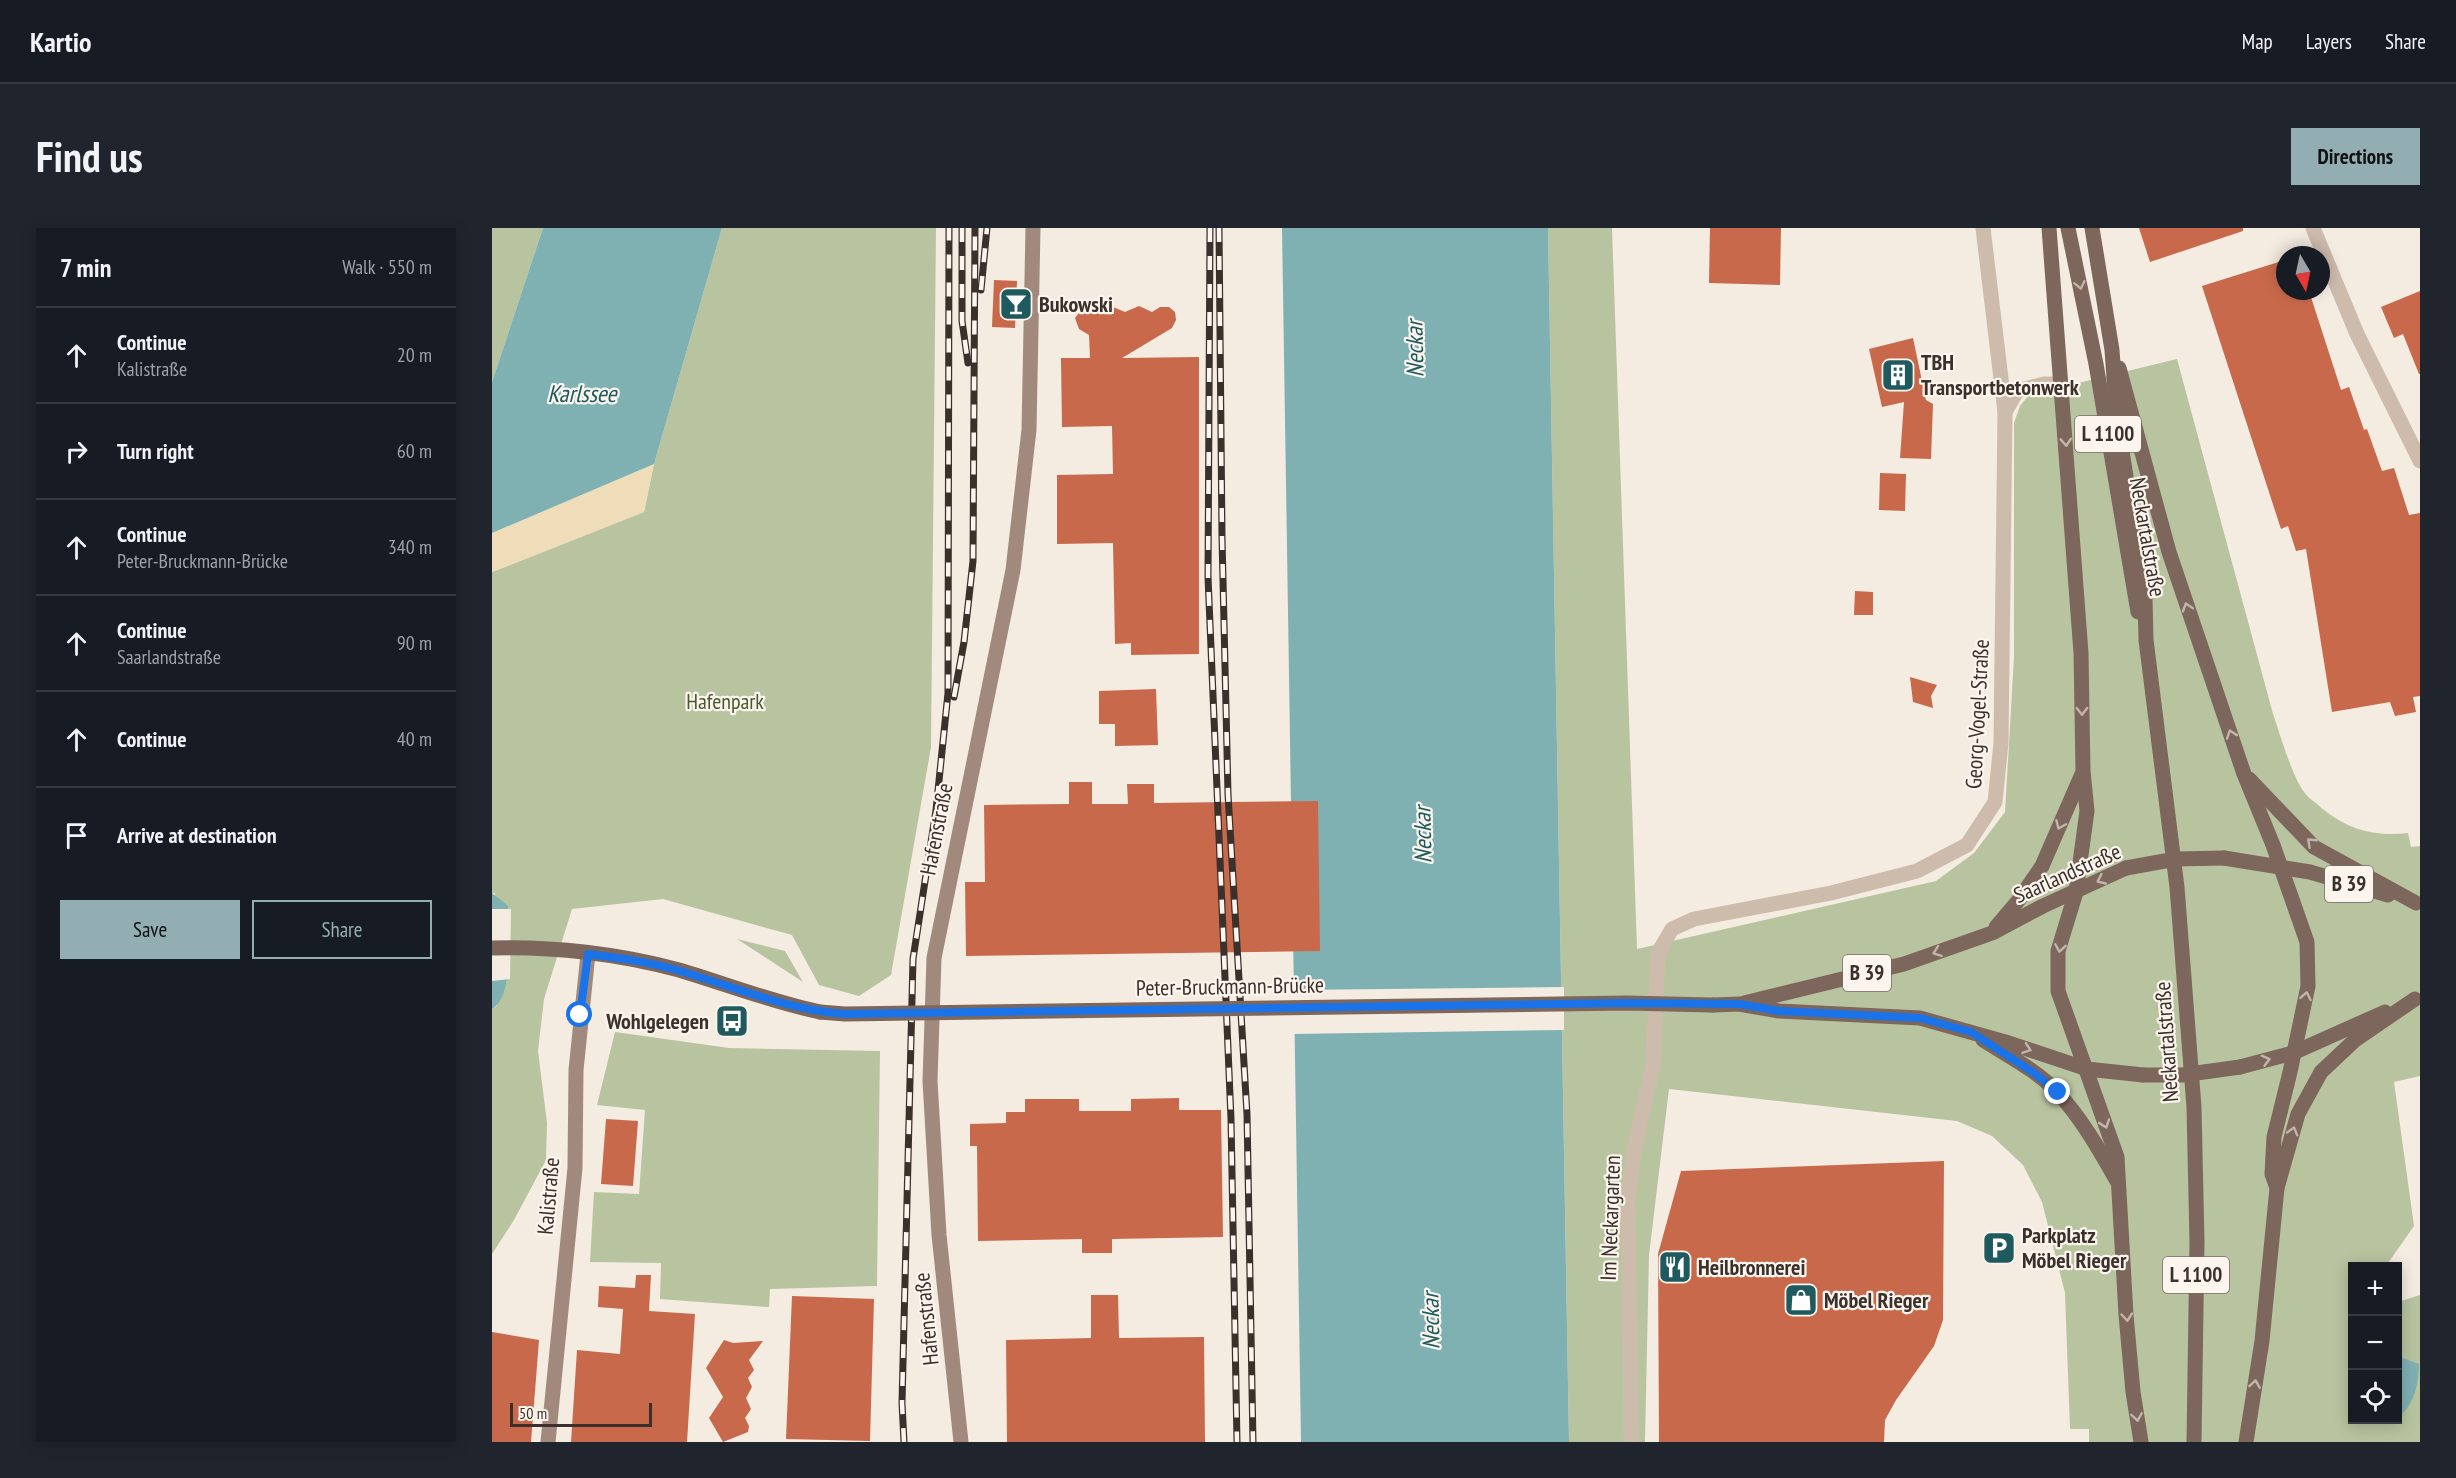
<!DOCTYPE html>
<html lang="en">
<head>
<meta charset="utf-8">
<style>
	:root { --surface:#171b24; --page:#20242c; --text:#f1f3f6; --muted:#9ea1a6; --line:#363941; --accent:#92aeb2 }
	body { margin:0; font-family:"PT Sans Narrow",sans-serif; background:var(--page); color:var(--text) }
	.controls { position:absolute; right:18px; bottom:18px; display:grid; overflow:hidden; border-radius:0px; box-shadow:0 3px 15px #0003 }
	.controls button { width:54px; height:54px; display:grid; place-items:center; padding:0; border:0; border-bottom:2px solid var(--line); background:var(--surface); color:var(--text); font:30px sans-serif }
	.compass { position:absolute; left:1784px; top:18px; width:54px; height:54px; border-radius:50%; background:var(--surface); box-shadow:0 3px 15px #0003; rotate:171deg }
	.scale { position:absolute; left:18px; bottom:15px; width:142px; box-sizing:border-box; padding-left:6px; border:3px solid #3b302b; border-top:0; font-size:16px; line-height:21px; white-space:nowrap; color:#3b302b; -webkit-text-stroke:4px #fbf5ee; paint-order:stroke }
	.stop { position:absolute; width:18px; height:18px; margin:-14px; border:4px solid #1a73e8; border-radius:50%; background:#fff }
	.stop.end { background:#1a73e8; border-color:#fff; box-shadow:0 2px 6px #0008 }
	.list { margin:0; padding:0; list-style:none }
	h2 { display:flex; justify-content:space-between; align-items:center; height:78px; margin:0; padding:0 24px; font-size:26px }
	h2 small { font-size:20px; font-weight:400; color:var(--muted) }
	.list li { display:grid; grid-template-columns:39px 1fr auto; gap:18px; align-items:center; box-sizing:border-box; height:96px; padding:0 24px; border-top:2px solid var(--line) }
	.list b { display:block; font-size:22px; white-space:nowrap }
	.list p { margin:0; font-size:20px; white-space:nowrap; color:var(--muted) }
	.list em { font-size:20px; font-style:normal; color:var(--muted) }
	.actions { display:flex; gap:12px; padding:18px 24px }
	.actions a { flex:1; padding:14px 0; border:2px solid var(--accent); border-radius:0px; text-align:center; font-size:21px; color:var(--accent) }
	.actions .main { background:var(--accent); color:#111 }
	.icon { flex:none; width:33px; height:33px; fill:none; stroke:currentColor; stroke-width:2; stroke-linecap:round; stroke-linejoin:round }
	.map { position:relative; flex:none; width:1928px; height:1214px; overflow:hidden; border-radius:0px }
	header { display:flex; align-items:center; gap:36px; box-sizing:border-box; height:84px; padding:0 30px; background:var(--surface); border-bottom:2px solid var(--line) }
	header strong { font-size:28px }
	nav { display:flex; gap:33px; margin-inline-start:auto; font-size:21px }
	.intro { display:flex; align-items:center; justify-content:space-between; box-sizing:border-box; height:144px; padding:0 36px }
	h1 { margin:0; font-size:42px }
	.button { padding:15px 27px; border-radius:0px; background:var(--accent); color:#111; font-size:21px; font-weight:700 }
	main { display:flex; gap:36px; padding:0 36px }
	aside { flex:1; background:var(--surface); border-radius:0px; box-shadow:0 3px 15px #0003 }
	.map>svg:first-child { display:block }
	.green { fill:#b8c4a0 }
	.sand { fill:#efdcb8 }
	.water { fill:#7fb0b2 }
	.pier { fill:#f4ebe1 }
	.building { fill:#c8694b }
	.lines { fill:none; stroke-linecap:round; stroke-linejoin:round }
	.street { stroke:#cdbbac; stroke-width:15 }
	.secondary { stroke:#a18a7d; stroke-width:15 }
	.primary { stroke:#7d675c; stroke-width:15 }
	.rail-casing { stroke:#3b302b; stroke-width:7 }
	.rail { stroke:#fbf5ee; stroke-width:4.5; stroke-dasharray:14; stroke-linecap:butt }
	.primary-bridge { stroke:#7d675c; stroke-width:15 }
	.oneway { stroke:#c2b5ac }
	.route { stroke:#1a73e8; stroke-width:8 }
	.labels { text-anchor:middle; stroke-width:4.5; stroke-linejoin:round; paint-order:stroke }
	.shield { fill:#fbf5ee; stroke:#756b66; stroke-width:1.5 }
	.shield-label { font-size:21px; font-weight:bold; fill:#3b302b }
	.poi-label { font-size:22px; font-weight:bold; fill:#3b302b; stroke:#fbf5ee; text-anchor:start }
	.street-label { font-size:22px; fill:#3b302b; stroke:#fbf5ee }
	.park-label { font-size:22px; fill:#4a5a2e; stroke:#fbf5ee }
	.water-label { font-size:24px; font-style:italic; fill:#1f5a5e; stroke:#fbf5ee }
</style>
</head>
<body>
<header>
<strong>Kartio</strong>
<nav><a>Map</a><a>Layers</a><a>Share</a></nav>
</header>
<div class="intro"><h1>Find us</h1><a class="button">Directions</a></div>
<main>
<aside>
<h2>7 min<small>Walk · 550 m</small></h2>
<ul class="list">
<li><svg class="icon" aria-label="ahead" viewBox="0 0 24 24"><path d="M12 20V5M6 11l6-6 6 6"/></svg><div><b>Continue</b><p>Kalistraße</p></div><em>20 m</em></li>
<li><svg class="icon" aria-label="right" viewBox="0 0 24 24"><path d="M7 20v-9h11M14 6l5 5-5 5"/></svg><div><b>Turn right</b></div><em>60 m</em></li>
<li><svg class="icon" aria-label="ahead" viewBox="0 0 24 24"><path d="M12 20V5M6 11l6-6 6 6"/></svg><div><b>Continue</b><p>Peter-Bruckmann-Brücke</p></div><em>340 m</em></li>
<li><svg class="icon" aria-label="ahead" viewBox="0 0 24 24"><path d="M12 20V5M6 11l6-6 6 6"/></svg><div><b>Continue</b><p>Saarlandstraße</p></div><em>90 m</em></li>
<li><svg class="icon" aria-label="ahead" viewBox="0 0 24 24"><path d="M12 20V5M6 11l6-6 6 6"/></svg><div><b>Continue</b></div><em>40 m</em></li>
<li><svg class="icon" aria-label="arrive" viewBox="0 0 24 24"><path d="M6 21V4h12l-3 4 3 4H6"/></svg><div><b>Arrive at destination</b></div></li>
</ul>
<div class="actions"><a class="main">Save</a><a>Share</a></div>
</aside>
<div class="map">
<svg width="1928" height="1214" viewBox="0 0 1928 1214">
	<rect width="100%" height="100%" fill="#f4ebe1"/>
	<!-- green -->
	<g class="green">
		<path d="M0 0H51L0 154Z"/>
		<path d="M230 0H444L439 519 399 747 367 768 327 757 300 707 171 671 80 681 52 771 46 823 55 895 54 932 22 992 0 1026V781L5 778 3 665H0V344L152 284 162 236Z"/>
		<path d="M1056 0H1120L1145 721 1444 653 1482 625 1513 584 1522 429V195L1528 178 1537 167 1685 131 1781 486C1788 506 1800 548 1812 564 1815 569 1822 573 1826 577 1854 601 1880 609 1916 605L1919 619 1928 618V848L1902 854 1922 998 1894 1038H1860V1192H1906V1074L1928 1067V1214H1597V1201H1578L1573 1065 1550 974 1531 937 1500 908 1465 893 1177 861 1157 1027 1153 1214H1077Z"/>
		<path d="M245 711 293 723 311 754Z"/>
		<path d="M123 804 237 820 388 823 385 1058 278 1061 277 1079 168 1071 169 1035 98 1034 102 964 147 966 153 882 105 877Z"/>
	</g>
	<!-- sand -->
	<path class="sand" d="M162 236 152 284 0 344V305Z"/>
	<!-- water -->
	<g class="water">
		<path d="M51 0H230L162 236 0 305V154Z"/>
		<path d="M790 0H1056L1077 1214H809Z"/>
		<path d="M0 665 16 678C16 702 23 768 0 781Z"/>
		<path d="M1908 1129 1927 1136C1927 1154 1923 1174 1909 1187L1906 1186V1130Z"/>
	</g>
	<!-- pier -->
	<g class="pier">
		<path d="M0 681H19L18 751 0 753Z"/>
		<path d="M1072 759V802L800 806 799 762Z"/>
	</g>
	<!-- building -->
	<g class="building">
		<path d="M1218 0H1289L1288 57 1217 55Z"/>
		<path d="M1647 0H1751V3L1658 34Z"/>
		<path d="M1793 32V63H1817L1849 162 1857 159 1872 202 1875 201 1890 243 1902 240 1917 287 1928 285V468L1921 469 1924 484 1903 488 1898 474 1840 484 1814 321 1804 323 1796 298 1789 301 1710 58Z"/>
		<path d="M502 52 525 53 523 100 500 99Z"/>
		<path d="M1928 63V146H1927L1911 106 1902 110 1889 79Z"/>
		<path d="M647 78 660 84 668 79H677L683 84 684 92 680 100 630 130 707 129V426L639 427V415L623 416 621 315 565 316V247L621 246 620 198 570 199 569 130H598L597 107 587 101 583 90 591 80H600L608 85 621 79 633 84Z"/>
		<path d="M1421 110 1434 172 1441 176 1439 231 1408 230 1412 174 1390 179 1377 121Z"/>
		<path d="M1388 245 1414 246 1413 283 1387 282Z"/>
		<path d="M1363 363 1381 364V387H1362Z"/>
		<path d="M1418 449 1445 457 1439 468 1441 480 1421 474Z"/>
		<path d="M664 461 666 517 623 518V496H607V463Z"/>
		<path d="M577 554H600V576H636L635 556H662V575L826 573 828 723 474 728 473 654H493L492 577 577 576Z"/>
		<path d="M687 870V882H729L731 1009 620 1011V1025H590V1011L486 1013 485 918H478V896L514 895V884H533V871H587V883H639V871Z"/>
		<path d="M114 891 146 893 141 958 109 956Z"/>
		<path d="M1452 933 1451 1092 1442 1118 1404 1172 1393 1192 1392 1214H1167L1166 1026 1189 943Z"/>
		<path d="M144 1047H159L157 1083 203 1086 195 1214H79L85 1122 128 1126 131 1081 106 1079 107 1058 143 1060Z"/>
		<path d="M599 1067H626L627 1110 712 1109 713 1214H515L514 1112 599 1110Z"/>
		<path d="M300 1068 382 1071 378 1213 294 1211Z"/>
		<path d="M0 1104 47 1112 39 1214H0Z"/>
		<path d="M232 1112 241 1115 271 1113 257 1132 262 1142 256 1150 260 1159 254 1170 259 1181 253 1190 257 1198 256 1204 231 1214 217 1190 231 1169 214 1140Z"/>
	</g>
	<g class="lines">
		<!-- street -->
		<g class="street">
			<path d="M1821 0 1865 106 1928 233"/>
			<path d="M1513 184 1525 163 1552 156H1569"/>
			<path d="M1139 1214 1136 970 1142 922 1161 837 1166 725 1180 701 1202 691 1339 665 1425 643 1475 617 1503 574 1509 515 1513 184 1491 0"/>
		</g>
		<!-- secondary -->
		<g class="secondary">
			<path d="M56 1214 83 940 84 842 96 726"/>
			<path d="M469 1214 447 1007 438 853 442 730 521 342 537 202 541 0"/>
		</g>
		<!-- primary -->
		<g class="primary">
			<path d="M1557 0 1589 425 1591 543 1595 583 1584 664 1566 723V763L1625 929 1634 1087 1641 1164 1649 1214"/>
			<path d="M1576 0 1604 136 1646 384"/>
			<path d="M1600 0 1620 122 1625 191 1653 370 1654 412 1685 659 1702 879 1705 1014 1702 1214"/>
			<path d="M1627 140 1677 324 1752 546 1781 617 1815 714 1816 758 1798 844 1782 909 1780 946 1785 960"/>
			<path d="M1757 551 1822 619 1924 675"/>
			<path d="M1732 630 1818 644 1896 667"/>
			<path d="M1504 699 1526 673 1550 638 1590 546"/>
			<path d="M0 720C61 718 128 726 187 742 234 756 280 774 328 784"/>
			<path d="M1252 775 1412 736 1500 705 1551 678 1634 640"/>
			<path d="M1221 777 1247 776 1287 783 1428 790 1517 815 1595 841 1651 847"/>
			<path d="M1491 812C1516 828 1546 843 1566 865 1590 891 1608 923 1625 953"/>
			<path d="M1748 839 1801 825 1893 784"/>
			<path d="M1754 1214 1770 1113 1785 960 1806 886 1829 844 1863 812 1923 771"/>
		</g>
		<!-- rail casing -->
		<g class="rail-casing">
			<g id="rail">
				<path d="M470 0V93L476 135"/>
				<path d="M718 0 716 349 739 891 745 1214"/>
				<path d="M727 0 730 309 736 566 755 886 761 1214"/>
				<path d="M489 62 495 0"/>
				<path d="M462 469 472 414 481 333 483 0"/>
				<path d="M412 1214 410 1175 421 731 444 582 456 465 457 0"/>
			</g>
		</g>
		<!-- rail -->
		<use href="#rail" class="rail"/>
		<!-- primary-bridge -->
		<g class="primary-bridge">
			<path d="M1634 640 1684 631 1732 630"/>
			<path d="M328 784 353 786 1134 775 1221 777"/>
			<path d="M1651 847H1690L1748 839"/>
		</g>
	</g>
	<!-- one-way arrows -->
	<defs><path id="oneway-chevron" d="M-2-3.5L2.5 0L-2 3.5" fill="none" stroke-width="1.6" stroke-linecap="round" stroke-linejoin="round" transform="scale(1.5)"/></defs>
	<g class="oneway">
		<use href="#oneway-chevron" transform="translate(1588 57) rotate(78)"/>
		<use href="#oneway-chevron" transform="translate(1574 214) rotate(86)"/>
		<use href="#oneway-chevron" transform="translate(1695 379) rotate(-108)"/>
		<use href="#oneway-chevron" transform="translate(1590 483) rotate(89)"/>
		<use href="#oneway-chevron" transform="translate(1739 506) rotate(-109)"/>
		<use href="#oneway-chevron" transform="translate(1568 597) rotate(113)"/>
		<use href="#oneway-chevron" transform="translate(1819 614) rotate(-137)"/>
		<use href="#oneway-chevron" transform="translate(1609 652) rotate(155)"/>
		<use href="#oneway-chevron" transform="translate(1568 720) rotate(99)"/>
		<use href="#oneway-chevron" transform="translate(1445 724) rotate(160)"/>
		<use href="#oneway-chevron" transform="translate(1814 768) rotate(-79)"/>
		<use href="#oneway-chevron" transform="translate(1535 821) rotate(19)"/>
		<use href="#oneway-chevron" transform="translate(1774 832) rotate(-15)"/>
		<use href="#oneway-chevron" transform="translate(1613 896) rotate(71)"/>
		<use href="#oneway-chevron" transform="translate(1801 903) rotate(-74)"/>
		<use href="#oneway-chevron" transform="translate(1635 1089) rotate(85)"/>
		<use href="#oneway-chevron" transform="translate(1763 1156) rotate(-81)"/>
		<use href="#oneway-chevron" transform="translate(1645 1189) rotate(81)"/>
	</g>
	<g class="lines">
		<!-- route -->
		<path class="route" d="M88 787 96 726C127 730 158 734 188 743 242 759 296 782 353 786L1134 775 1247 776 1287 783 1428 790 1479 804 1542 845 1566 864"/>
	</g>
	<!-- icons -->
	<defs>
		<g id="bar-square" transform="scale(1.725)"><rect x="-9" y="-9" width="18" height="18" rx="4" fill="#1f5a5e" stroke="#fbf5ee"/><path d="M-6-5H6L.8 .8V4.5H3.5V6h-7V4.5H-.8V.8Z" fill="#fff"/></g>
		<g id="building-square" transform="scale(1.725)"><rect x="-9" y="-9" width="18" height="18" rx="4" fill="#1f5a5e" stroke="#fbf5ee"/><path d="M-4-6H4V6H1V3H-1V6H-4ZM-2.5-4.3h1.7v1.8h-1.7ZM.8-4.3h1.7v1.8H.8ZM-2.5-1h1.7V.8h-1.7ZM.8-1h1.7V.8H.8Z" fill="#fff"/></g>
		<g id="bus-square" transform="scale(1.725)"><rect x="-9" y="-9" width="18" height="18" rx="4" fill="#1f5a5e" stroke="#fbf5ee"/><path d="M-5-6H5V4H4V6H2V4H-2V6H-4V4H-5ZM-3.5-4V0h7V-4ZM-3.5 1.2v1.5H-2V1.2ZM2 1.2v1.5H3.5V1.2Z" fill="#fff"/></g>
		<g id="parking-square" transform="scale(1.725)"><rect x="-9" y="-9" width="18" height="18" rx="4" fill="#1f5a5e" stroke="#fbf5ee"/><path d="M-3.5-5.5H1a3.5 3.5 0 0 1 0 7H-1V5.5H-3.5ZM-1-3.4V-.6H.8a1.4 1.4 0 0 0 0-2.8Z" fill="#fff"/></g>
		<g id="restaurant-square" transform="scale(1.725)"><rect x="-9" y="-9" width="18" height="18" rx="4" fill="#1f5a5e" stroke="#fbf5ee"/><path d="M-5-6h1v4h1v-4h1v4h1v-4h1v5L-1.5 .5V6h-2V.5L-5-1ZM5-6V6H3V1.5H1.5Q1.5-4 5-6Z" fill="#fff"/></g>
		<g id="shop-square" transform="scale(1.725)"><rect x="-9" y="-9" width="18" height="18" rx="4" fill="#1f5a5e" stroke="#fbf5ee"/><path d="M-5-2.5h2.3a2.7 3.5 0 0 1 5.4 0H5L5.5 6h-11ZM-1.5-2.5h3a1.5 2.3 0 0 0-3 0Z" fill="#fff"/></g>
	</defs>
	<g fill-rule="evenodd">
		<use href="#bar-square" x="524" y="76"/>
		<use href="#building-square" x="1406" y="147"/>
		<use href="#bus-square" x="240" y="793"/>
		<use href="#parking-square" x="1507" y="1020"/>
		<use href="#restaurant-square" x="1183" y="1039"/>
		<use href="#shop-square" x="1309" y="1072"/>
	</g>
	<g class="labels">
		<!-- shield labels -->
		<g class="shield">
			<rect x="1583" y="188" width="66" height="36" rx="4.5"/>
			<rect x="1833" y="638" width="48" height="36" rx="4.5"/>
			<rect x="1351" y="727" width="48" height="36" rx="4.5"/>
			<rect x="1671" y="1029" width="66" height="36" rx="4.5"/>
		</g>
		<g class="shield-label">
			<text x="1616" y="213">L 1100</text>
			<text x="1857" y="663">B 39</text>
			<text x="1375" y="752">B 39</text>
			<text x="1704" y="1054">L 1100</text>
		</g>
		<!-- poi labels -->
		<g class="poi-label">
			<text x="547" y="84">Bukowski</text>
			<text x="1429" y="142">TBH<tspan x="1429" dy="25">Transportbetonwerk</tspan></text>
			<text x="217" y="801" text-anchor="end">Wohlgelegen</text>
			<text x="1530" y="1015">Parkplatz<tspan x="1530" dy="25">Möbel Rieger</tspan></text>
			<text x="1206" y="1047">Heilbronnerei</text>
			<text x="1332" y="1080">Möbel Rieger</text>
		</g>
		<!-- street labels -->
		<g class="street-label">
			<text transform="translate(1656 309) rotate(80)" y="8">Neckartalstraße</text>
			<text transform="translate(1485 486) rotate(-87)" y="8">Georg-Vogel-Straße</text>
			<text transform="translate(444 601) rotate(-79)" y="8">Hafenstraße</text>
			<text transform="translate(1575 645) rotate(-24)" y="8">Saarlandstraße</text>
			<text transform="translate(738 758) rotate(-1)" y="8">Peter-Bruckmann-Brücke</text>
			<text transform="translate(1674 814) rotate(-94)" y="8">Neckartalstraße</text>
			<text transform="translate(56 968) rotate(-85)" y="8">Kalistraße</text>
			<text transform="translate(1118 990) rotate(-88)" y="8">Im Neckargarten</text>
			<text transform="translate(434 1091) rotate(-96)" y="8">Hafenstraße</text>
		</g>
		<!-- park labels -->
		<g class="park-label">
			<text x="233" y="481">Hafenpark</text>
		</g>
		<!-- water labels -->
		<g class="water-label">
			<text transform="translate(923 121) rotate(-91)" y="8">Neckar</text>
			<text x="90" y="174">Karlssee</text>
			<text transform="translate(931 607) rotate(-91)" y="8">Neckar</text>
			<text transform="translate(939 1093) rotate(-91)" y="8">Neckar</text>
		</g>
	</g>
</svg>
<div class="controls">
<button>+</button>
<button>−</button>
<button><svg class="icon" aria-label="locate" viewBox="0 0 24 24"><circle cx="12" cy="12" r="6"/><path d="M12 2v4M12 18v4M2 12h4M18 12h4"/></svg></button>
</div>
<svg class="compass" viewBox="-18 -18 36 36"><path d="M0-13l5 13h-10z" fill="#e53935"/><path d="M0 13l5-13h-10z" fill="#9ea1a6"/></svg>
<div class="scale">50 m</div>
<div class="stop" style="left:88px;top:787px"></div>
<div class="stop end" style="left:1566px;top:864px"></div>
</div>
</main>
</body>
</html>
